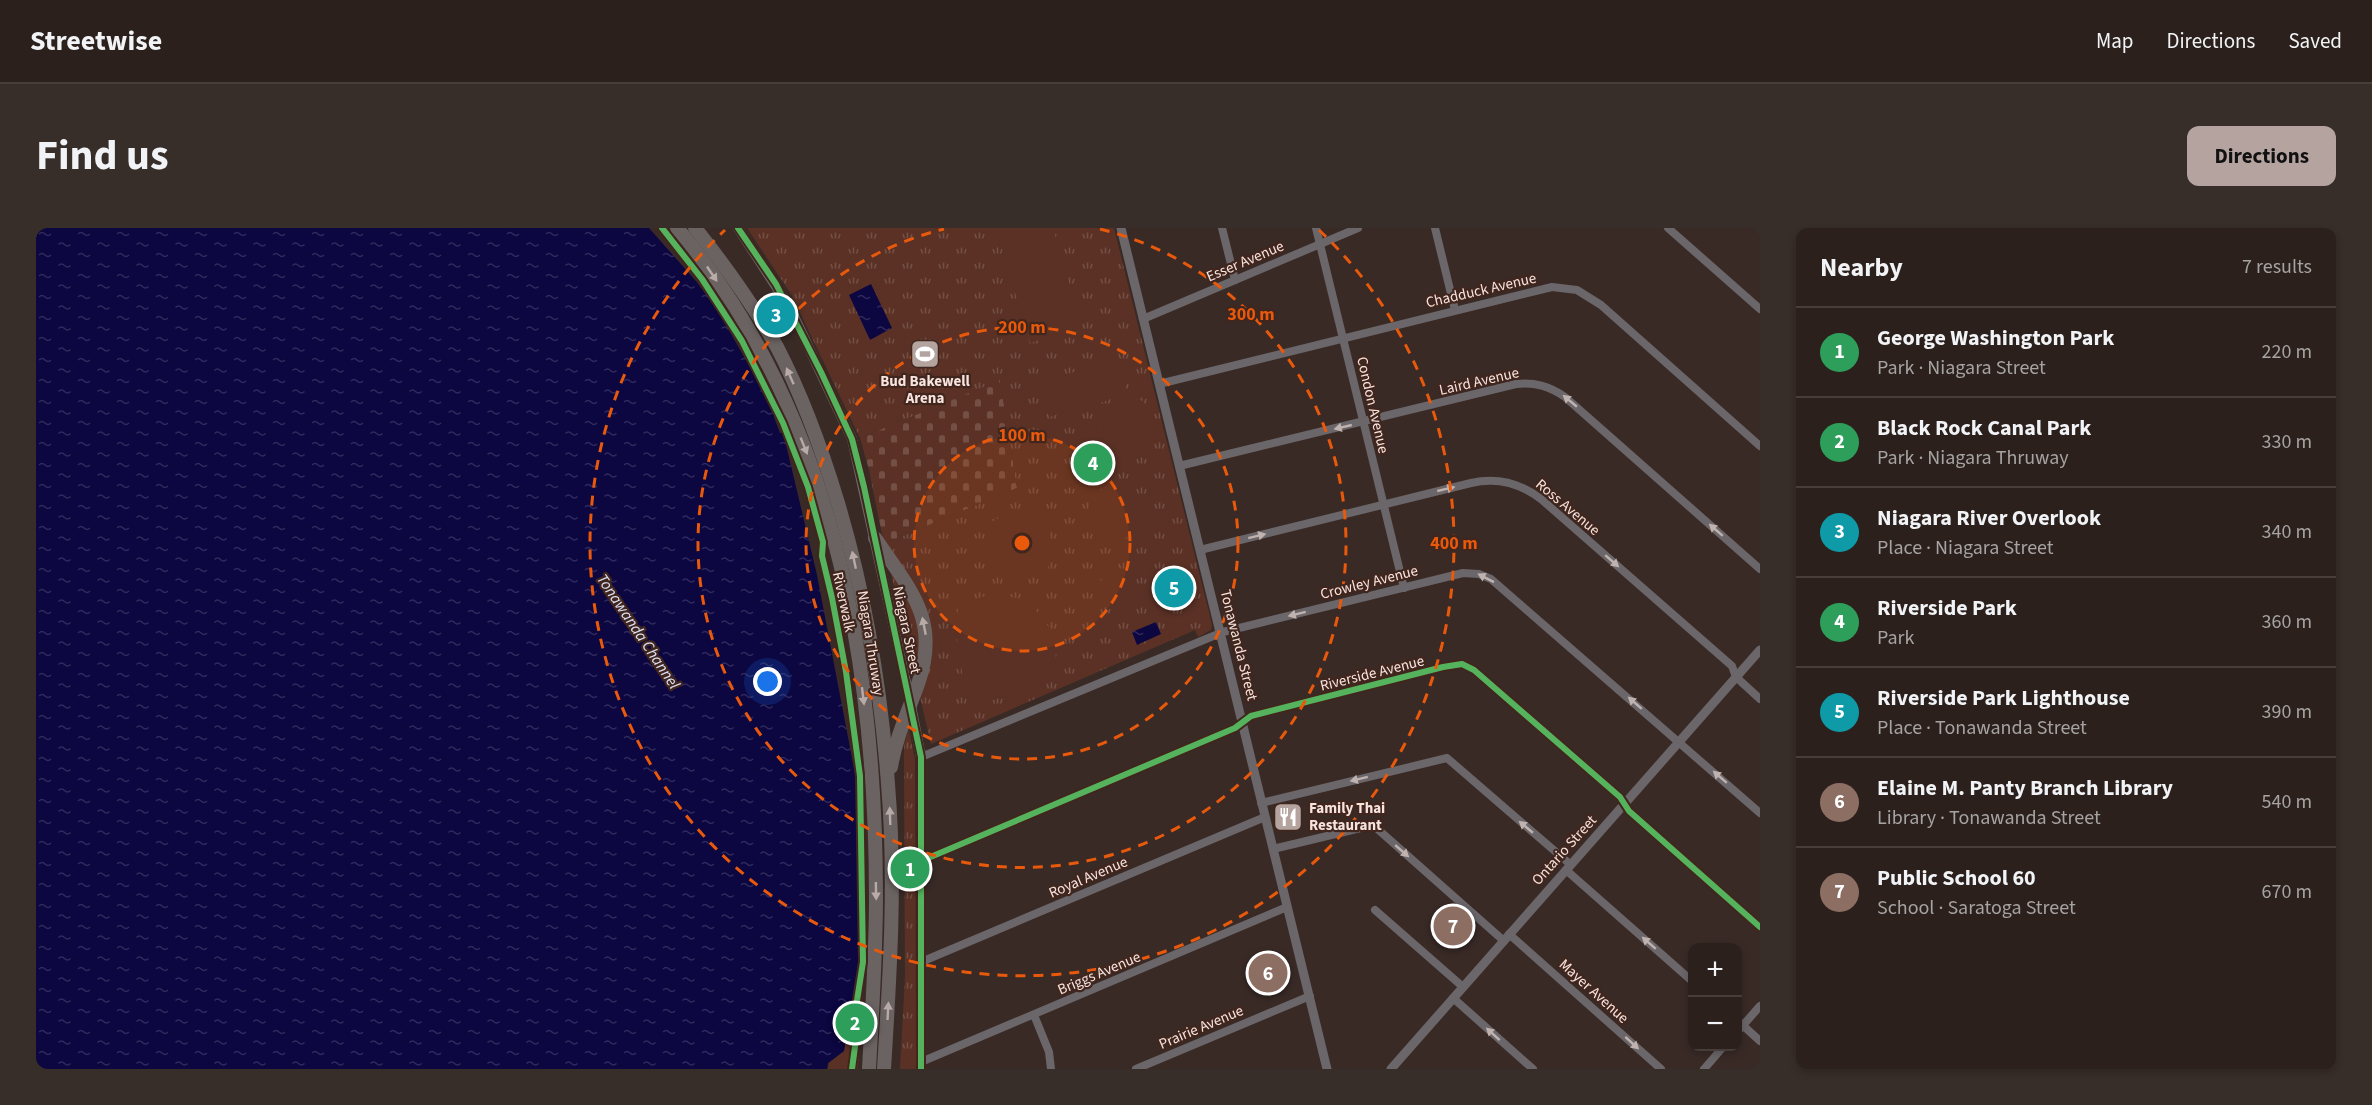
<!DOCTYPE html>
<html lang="en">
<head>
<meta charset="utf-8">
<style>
	:root { --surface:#2b201c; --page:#372d29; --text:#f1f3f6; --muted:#a6a3a3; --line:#473e3b; --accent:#b4a39e }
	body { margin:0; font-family:"Source Sans 3",sans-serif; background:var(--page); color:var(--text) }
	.controls { position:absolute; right:18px; bottom:18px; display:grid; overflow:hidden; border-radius:12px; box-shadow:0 3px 9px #0003 }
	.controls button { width:54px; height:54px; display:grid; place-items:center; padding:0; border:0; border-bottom:2px solid var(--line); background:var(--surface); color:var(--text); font:30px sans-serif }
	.you { position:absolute; left:732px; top:454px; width:21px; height:21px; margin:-15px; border:4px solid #fff; border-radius:50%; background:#1a73e8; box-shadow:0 0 0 9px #1a73e833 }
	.badge { display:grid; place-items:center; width:39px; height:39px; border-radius:50%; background:var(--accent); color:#fff; font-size:20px; font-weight:700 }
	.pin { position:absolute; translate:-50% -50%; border:3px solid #fff; box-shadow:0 2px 6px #0006 }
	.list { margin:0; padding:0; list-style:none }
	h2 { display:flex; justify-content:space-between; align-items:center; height:78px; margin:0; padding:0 24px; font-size:26px }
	h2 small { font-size:20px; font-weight:400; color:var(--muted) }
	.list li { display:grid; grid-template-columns:39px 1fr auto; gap:18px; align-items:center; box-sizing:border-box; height:90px; padding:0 24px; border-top:2px solid var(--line) }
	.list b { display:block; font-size:22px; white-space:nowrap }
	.list p { margin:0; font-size:20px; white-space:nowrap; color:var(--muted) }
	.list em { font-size:20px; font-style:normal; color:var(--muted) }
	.map { position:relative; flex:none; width:1724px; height:841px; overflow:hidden; border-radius:12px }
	header { display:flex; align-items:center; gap:36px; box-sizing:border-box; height:84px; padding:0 30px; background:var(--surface); border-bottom:2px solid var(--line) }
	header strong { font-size:28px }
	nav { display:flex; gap:33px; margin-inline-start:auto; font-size:21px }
	.intro { display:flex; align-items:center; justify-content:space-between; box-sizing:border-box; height:144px; padding:0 36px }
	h1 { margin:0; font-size:42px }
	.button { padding:15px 27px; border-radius:12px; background:var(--accent); color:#111; font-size:21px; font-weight:700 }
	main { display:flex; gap:36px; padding:0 36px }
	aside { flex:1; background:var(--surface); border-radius:12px; box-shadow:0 3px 9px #0003 }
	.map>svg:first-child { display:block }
	.cemetery { fill:url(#cemetery-stones) }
	.park { fill:url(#park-tufts) }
	.garden { fill:#5b3125 }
	.water { fill:url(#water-ripples) }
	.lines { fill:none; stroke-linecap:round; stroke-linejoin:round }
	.minor { stroke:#6a6669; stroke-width:8 }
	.tertiary { stroke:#6a6669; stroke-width:9 }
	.secondary { stroke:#6e6a6b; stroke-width:10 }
	.motorway { stroke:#6a6362; stroke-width:14 }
	.secondary-bridge { stroke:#6e6a6b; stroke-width:10 }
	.cycleway-casing { stroke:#41261e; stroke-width:10 }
	.cycleway { stroke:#56b35d; stroke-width:6 }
	.oneway { fill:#b8aaa6 }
	.oneway2 { fill:#bfb2af }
	.ring { fill:none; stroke:#e8590c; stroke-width:3; stroke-dasharray:10 8 }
	.labels { text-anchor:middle; stroke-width:4.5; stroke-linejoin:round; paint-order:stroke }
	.street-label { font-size:15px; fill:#f7e4de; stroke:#41261e }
	.poi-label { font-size:15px; font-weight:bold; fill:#f7e4de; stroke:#41261e }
	.water-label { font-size:16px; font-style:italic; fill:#dce2f7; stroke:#41261e }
	.centre { fill:#e8590c; stroke:#41261e; stroke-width:3 }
	.ring-label { font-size:18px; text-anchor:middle; font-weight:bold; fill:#e8590c; stroke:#41261e; stroke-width:4.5; stroke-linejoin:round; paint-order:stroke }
</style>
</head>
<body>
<header>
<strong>Streetwise</strong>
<nav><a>Map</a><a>Directions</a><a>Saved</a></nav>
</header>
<div class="intro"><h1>Find us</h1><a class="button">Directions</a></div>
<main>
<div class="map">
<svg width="1724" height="841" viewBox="0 0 1724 841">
	<defs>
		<pattern id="cemetery-stones" width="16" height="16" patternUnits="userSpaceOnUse" patternTransform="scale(1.5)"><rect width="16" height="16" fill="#5b3125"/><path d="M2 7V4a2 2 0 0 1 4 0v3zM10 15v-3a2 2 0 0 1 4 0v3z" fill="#734f44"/></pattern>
		<pattern id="park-tufts" width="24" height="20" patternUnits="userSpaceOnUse" patternTransform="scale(1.5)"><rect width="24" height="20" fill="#5b3125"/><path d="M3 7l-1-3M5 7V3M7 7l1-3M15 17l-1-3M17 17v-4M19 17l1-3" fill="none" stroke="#734f44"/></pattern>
		<pattern id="water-ripples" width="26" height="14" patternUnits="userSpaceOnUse" patternTransform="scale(1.5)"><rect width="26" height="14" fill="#0c0641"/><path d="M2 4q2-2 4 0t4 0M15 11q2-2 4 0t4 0" fill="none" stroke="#302a5c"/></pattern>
	</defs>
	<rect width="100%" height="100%" fill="#392a26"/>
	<!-- cemetery -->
	<path class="cemetery" d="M964 151 981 260 848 316 833 242 824 210Z"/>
	<!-- park -->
	<g class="park">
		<path d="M711 0H1078L1176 397 1175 402 1162 409 1159 402 895 516 848 316 981 260 964 152 824 210 755 66Z"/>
		<path d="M873 502 879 532 880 841H864L869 749 868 516Z"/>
		<path d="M818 766 827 767 822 841H792L793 835 808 823Z"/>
	</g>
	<!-- garden -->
	<g class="garden">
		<path d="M960 0H1017L1046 99 994 115Z"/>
		<path d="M1079 129 1092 165 1055 178 1054 174 1014 189 1002 157Z"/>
		<path d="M1102 171 1108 174 1113 195 1109 220 1094 225 1074 221 1065 205 1062 186 1081 175Z"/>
		<path d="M1074 259C1100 265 1105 270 1112 296L1092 309 1067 317 1062 315 1053 290 1054 265Z"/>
		<path d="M1000 277 1006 280 1014 307 1012 341 986 346 956 330 949 298 975 283Z"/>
		<path d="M1076 339C1097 346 1099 351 1091 372H1074L1063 366C1060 355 1069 347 1076 339Z"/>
		<path d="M956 366 992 372 1019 407 1020 439 986 464 938 477 934 474 921 424 922 376Z"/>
	</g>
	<!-- water -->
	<g class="water">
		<path d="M0 0H613L660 53 682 83 741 187 738 189 744 205 747 204 781 347 820 551 823 724 822 744 808 823 792 835 791 841H0Z"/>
		<path d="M835 56 856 100 834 112 813 67Z"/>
		<path d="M1120 394 1125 406 1101 417 1096 404Z"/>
	</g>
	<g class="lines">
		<!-- minor -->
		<g class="minor">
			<path d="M1186 0 1199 52"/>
			<path d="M1280 0 1368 360"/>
			<path d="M1399 0 1419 82"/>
			<path d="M1632 0 1724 81"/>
			<path d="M1107 91 1322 0"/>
			<path d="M1123 156 1516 59 1541 62 1565 77 1724 218"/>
			<path d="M1143 238 1480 156C1499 154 1513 158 1529 169L1724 341"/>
			<path d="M1164 322 1435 255C1461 249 1484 255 1505 271L1696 438 1700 449 1724 471"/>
			<path d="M885 529 1187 404 1427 345 1443 346 1455 351 1724 585"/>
			<path d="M1225 575 1411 530 1535 637"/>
			<path d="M1237 621 1337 597 1468 713"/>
			<path d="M885 633 1199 500 1215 488 1407 439 1426 436 1438 442 1584 569 1593 583 1724 699"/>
			<path d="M1530 642 1656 753"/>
			<path d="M1339 682 1427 759"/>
			<path d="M1473 706 1625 841"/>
			<path d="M885 734 1229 589"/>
			<path d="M1417 770 1497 841"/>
			<path d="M998 787 1013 824 1015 841"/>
			<path d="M1702 793 1724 813"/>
			<path d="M1702 803 1724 778"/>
			<path d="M885 834 1251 679"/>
			<path d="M1100 841 1274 768"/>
			<path d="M1668 841 1688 818"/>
		</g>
		<!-- tertiary -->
		<g class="tertiary">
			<path d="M1085 0 1291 841"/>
			<path d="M1355 841 1724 422"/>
		</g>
		<!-- secondary -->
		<g class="secondary">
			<path d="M702 0 754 80 816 211 872 463"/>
			<path d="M877 488 885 529V841"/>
		</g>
		<!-- motorway -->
		<g class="motorway">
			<path d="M641 0C797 183 840 435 840 669 840 726 836 784 833 841"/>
			<path d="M659 0C687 35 719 80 741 119 767 169 786 222 802 275 829 366 845 461 852 556 860 651 854 746 848 841"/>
			<path d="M839 310C873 361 905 391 882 456 872 484 860 509 855 539"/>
		</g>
		<!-- secondary-bridge -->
		<path class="secondary-bridge" d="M872 463 877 488"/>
		<!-- cycleway casing -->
		<g class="cycleway-casing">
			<g id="cycleway">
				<path d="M626 0 666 51 706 113 747 195 772 259 787 314 786 328 796 370 810 444 824 548 827 734 818 792 820 811 816 841"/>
				<path d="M702 0 740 56 785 144 816 211 828 259 885 529V841"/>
				<path d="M885 633 1199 500 1215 488 1407 439 1426 436 1438 442 1584 569 1593 583 1724 699"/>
			</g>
		</g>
		<!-- cycleway -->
		<use href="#cycleway" class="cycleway"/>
	</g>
	<!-- one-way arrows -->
	<defs><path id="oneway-solid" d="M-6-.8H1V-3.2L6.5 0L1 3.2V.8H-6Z" transform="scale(1.5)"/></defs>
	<g class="oneway">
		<use href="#oneway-solid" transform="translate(676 46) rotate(56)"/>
		<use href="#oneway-solid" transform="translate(754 148) rotate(-114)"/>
		<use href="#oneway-solid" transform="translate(768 218) rotate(68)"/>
		<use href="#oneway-solid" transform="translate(818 332) rotate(-102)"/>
		<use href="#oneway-solid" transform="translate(888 398) rotate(-101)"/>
		<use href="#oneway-solid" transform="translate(827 468) rotate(83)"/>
		<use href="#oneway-solid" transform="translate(854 588) rotate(-92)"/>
		<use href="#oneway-solid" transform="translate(840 663) rotate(89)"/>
		<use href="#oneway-solid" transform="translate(852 783) rotate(-87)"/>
	</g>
	<g class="oneway2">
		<use href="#oneway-solid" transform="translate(1534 173) rotate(-140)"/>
		<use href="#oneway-solid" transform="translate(1307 199) rotate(167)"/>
		<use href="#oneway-solid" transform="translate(1410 261) rotate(-13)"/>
		<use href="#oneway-solid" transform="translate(1680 302) rotate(-139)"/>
		<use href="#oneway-solid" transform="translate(1221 308) rotate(-14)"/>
		<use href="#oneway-solid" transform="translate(1576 333) rotate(41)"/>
		<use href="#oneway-solid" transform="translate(1450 350) rotate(-153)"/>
		<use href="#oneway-solid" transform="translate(1261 386) rotate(166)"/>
		<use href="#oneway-solid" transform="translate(1599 475) rotate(-139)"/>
		<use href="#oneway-solid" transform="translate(1684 549) rotate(-139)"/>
		<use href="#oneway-solid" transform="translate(1323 551) rotate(166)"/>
		<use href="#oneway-solid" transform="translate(1490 599) rotate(-140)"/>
		<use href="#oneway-solid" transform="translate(1366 623) rotate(41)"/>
		<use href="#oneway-solid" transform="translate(1613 715) rotate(-139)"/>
		<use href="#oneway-solid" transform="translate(1457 806) rotate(-138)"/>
		<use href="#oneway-solid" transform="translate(1596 815) rotate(42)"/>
	</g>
	<!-- distance rings -->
	<circle cx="986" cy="315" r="108" fill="#e8590c" fill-opacity=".12"/>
	<g class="ring">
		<circle cx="986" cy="315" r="108"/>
		<circle cx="986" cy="315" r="216"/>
		<path d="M1064 1A324 324 0 1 1 908 1"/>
		<path d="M1283 2A432 432 0 1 1 689 2"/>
	</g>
	<!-- icons -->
	<defs>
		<g id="stadium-square" transform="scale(1.5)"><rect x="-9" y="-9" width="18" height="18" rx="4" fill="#b4a39e" stroke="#41261e"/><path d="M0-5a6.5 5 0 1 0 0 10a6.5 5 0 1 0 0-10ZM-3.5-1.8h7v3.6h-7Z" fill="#fff"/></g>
		<g id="restaurant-square" transform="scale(1.5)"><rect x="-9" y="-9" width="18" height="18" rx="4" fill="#b4a39e" stroke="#41261e"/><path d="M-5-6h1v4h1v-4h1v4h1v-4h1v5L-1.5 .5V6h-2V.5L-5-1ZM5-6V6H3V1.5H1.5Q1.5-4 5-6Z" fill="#fff"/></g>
	</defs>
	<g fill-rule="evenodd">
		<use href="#stadium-square" x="889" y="126"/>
		<use href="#restaurant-square" x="1252" y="589"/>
	</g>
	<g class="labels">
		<!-- street labels -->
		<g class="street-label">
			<text transform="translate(1209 33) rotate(-23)" y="5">Esser Avenue</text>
			<text transform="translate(1445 62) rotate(-13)" y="5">Chadduck Avenue</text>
			<text transform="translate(1443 153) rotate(-13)" y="5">Laird Avenue</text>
			<text transform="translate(1337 177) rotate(77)" y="5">Condon Avenue</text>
			<text transform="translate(1532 279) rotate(40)" y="5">Ross Avenue</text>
			<text transform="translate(1333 354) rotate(-14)" y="5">Crowley Avenue</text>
			<text transform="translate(808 374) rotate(78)" y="5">Riverwalk</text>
			<text transform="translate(871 402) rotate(78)" y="5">Niagara Street</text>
			<text transform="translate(835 415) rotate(81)" y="5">Niagara Thruway</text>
			<text transform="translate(1203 417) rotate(76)" y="5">Tonawanda Street</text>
			<text transform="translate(1336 445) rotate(-14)" y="5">Riverside Avenue</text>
			<text transform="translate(1528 622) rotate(-48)" y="5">Ontario Street</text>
			<text transform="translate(1052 649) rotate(-23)" y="5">Royal Avenue</text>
			<text transform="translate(1063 745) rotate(-23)" y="5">Briggs Avenue</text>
			<text transform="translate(1558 763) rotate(42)" y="5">Mayer Avenue</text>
			<text transform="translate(1165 799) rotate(-23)" y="5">Prairie Avenue</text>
		</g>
		<!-- poi labels -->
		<g class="poi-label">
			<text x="889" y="158">Bud Bakewell<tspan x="889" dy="17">Arena</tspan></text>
			<text x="1273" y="585" text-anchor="start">Family Thai<tspan x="1273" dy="17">Restaurant</tspan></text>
		</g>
		<!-- water labels -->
		<g class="water-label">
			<text transform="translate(603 403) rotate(56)" y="6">Tonawanda Channel</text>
		</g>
	</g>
	<circle cx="986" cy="315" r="9" class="centre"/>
	<g class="ring-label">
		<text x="1215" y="92">300 m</text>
		<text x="986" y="105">200 m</text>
		<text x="986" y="213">100 m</text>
		<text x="1418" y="321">400 m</text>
	</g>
</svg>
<div class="controls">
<button>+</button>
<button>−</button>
</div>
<div class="you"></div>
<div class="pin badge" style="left:874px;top:641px;background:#2e9e5b">1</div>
<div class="pin badge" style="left:819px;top:795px;background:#2e9e5b">2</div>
<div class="pin badge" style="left:740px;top:87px;background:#0f9aa8">3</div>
<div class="pin badge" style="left:1057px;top:235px;background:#2e9e5b">4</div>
<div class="pin badge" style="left:1138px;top:360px;background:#0f9aa8">5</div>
<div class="pin badge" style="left:1232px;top:745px;background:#8d6e63">6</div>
<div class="pin badge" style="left:1417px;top:698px;background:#8d6e63">7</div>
</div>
<aside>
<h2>Nearby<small>7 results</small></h2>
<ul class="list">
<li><span class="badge" style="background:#2e9e5b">1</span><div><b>George Washington Park</b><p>Park · Niagara Street</p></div><em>220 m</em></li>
<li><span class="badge" style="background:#2e9e5b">2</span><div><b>Black Rock Canal Park</b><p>Park · Niagara Thruway</p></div><em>330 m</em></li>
<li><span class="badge" style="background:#0f9aa8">3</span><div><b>Niagara River Overlook</b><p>Place · Niagara Street</p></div><em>340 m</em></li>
<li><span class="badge" style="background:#2e9e5b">4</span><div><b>Riverside Park</b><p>Park</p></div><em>360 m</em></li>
<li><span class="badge" style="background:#0f9aa8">5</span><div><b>Riverside Park Lighthouse</b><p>Place · Tonawanda Street</p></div><em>390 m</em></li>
<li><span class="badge" style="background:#8d6e63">6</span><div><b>Elaine M. Panty Branch Library</b><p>Library · Tonawanda Street</p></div><em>540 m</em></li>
<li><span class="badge" style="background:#8d6e63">7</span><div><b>Public School 60</b><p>School · Saratoga Street</p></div><em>670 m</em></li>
</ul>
</aside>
</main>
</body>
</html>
